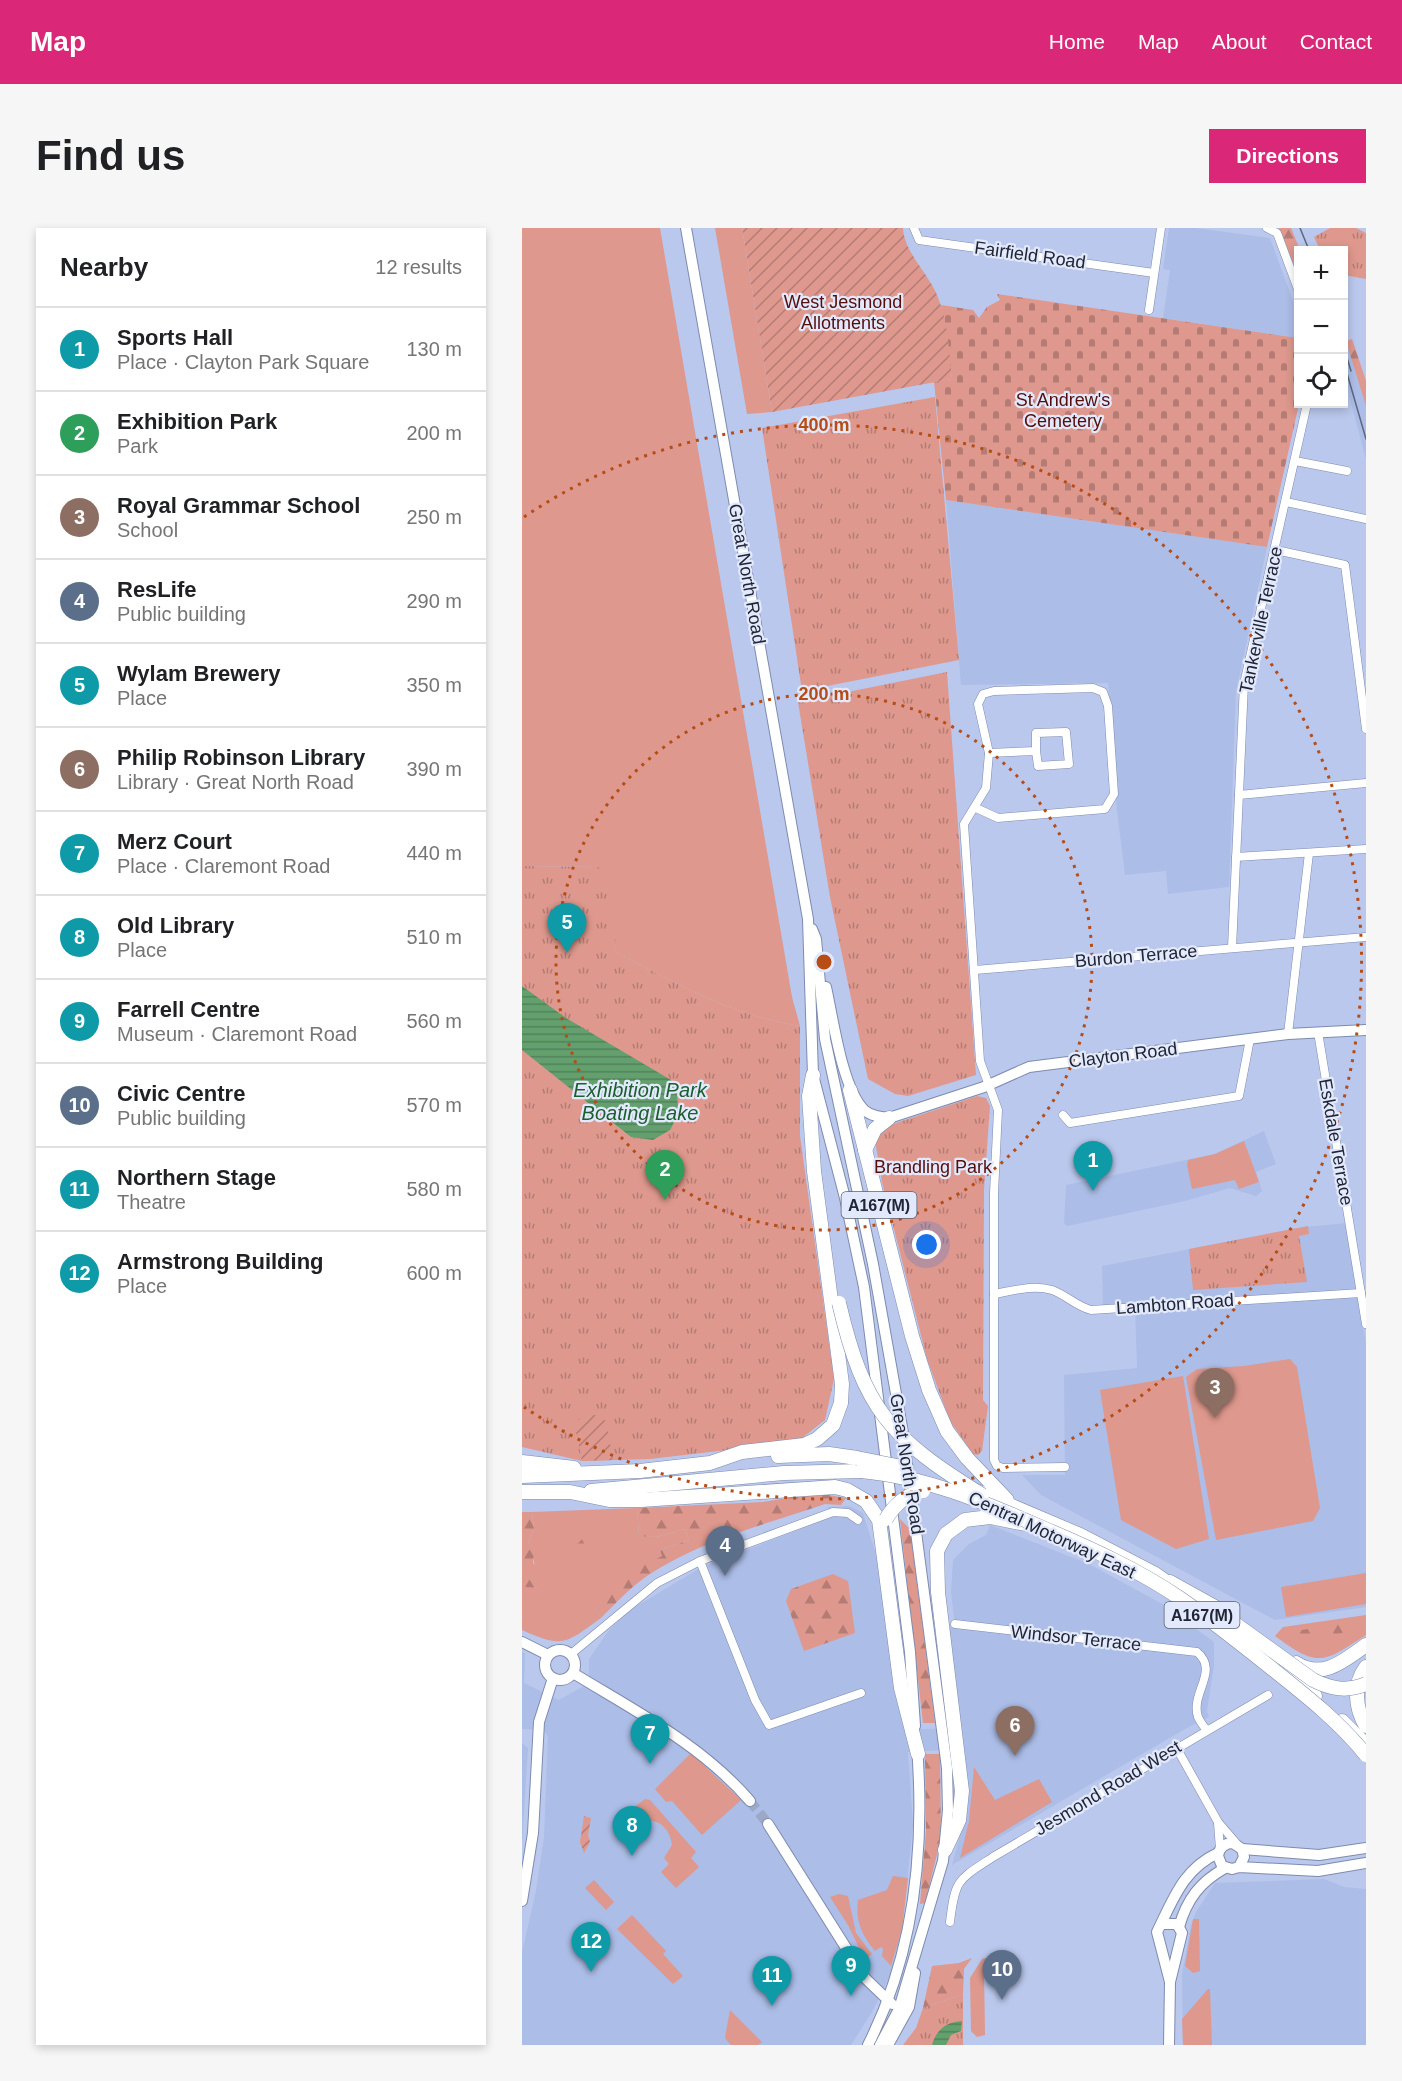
<!DOCTYPE html>
<html lang="en">
<head>
<meta charset="utf-8">
<style>
	:root { --surface:#fff; --page:#f6f6f6; --text:#202124; --muted:#757577; --line:#e0e0e0; --accent:#db2777 }
	body { margin:0; font-family:Arial,sans-serif; background:var(--page); color:var(--text) }
	.controls { position:absolute; right:18px; top:18px; display:grid; overflow:hidden; border-radius:0px; box-shadow:0 3px 9px #0003 }
	.controls button { width:54px; height:54px; display:grid; place-items:center; padding:0; border:0; border-bottom:2px solid var(--line); background:var(--surface); color:var(--text); font:30px sans-serif }
	.you { position:absolute; left:405px; top:1017px; width:21px; height:21px; margin:-15px; border:4px solid #fff; border-radius:50%; background:#1a73e8; box-shadow:0 0 0 9px #1a73e833 }
	.badge { display:grid; place-items:center; width:39px; height:39px; border-radius:50%; background:var(--accent); color:#fff; font-size:20px; font-weight:700 }
	.pin { position:absolute; translate:-50% -50px; filter:drop-shadow(0 2px 3px #0008) }
	.pin::after { content:''; position:absolute; top:32px; width:21px; height:18px; background:inherit; clip-path:polygon(0 0,100% 0,50% 100%) }
	.list { margin:0; padding:0; list-style:none }
	h2 { display:flex; justify-content:space-between; align-items:center; height:78px; margin:0; padding:0 24px; font-size:26px }
	h2 small { font-size:20px; font-weight:400; color:var(--muted) }
	.list li { display:grid; grid-template-columns:39px 1fr auto; gap:18px; align-items:center; box-sizing:border-box; height:84px; padding:0 24px; border-top:2px solid var(--line) }
	.list b { display:block; font-size:22px; white-space:nowrap }
	.list p { margin:0; font-size:20px; white-space:nowrap; color:var(--muted) }
	.list em { font-size:20px; font-style:normal; color:var(--muted) }
	.icon { flex:none; width:33px; height:33px; fill:none; stroke:currentColor; stroke-width:2; stroke-linecap:round; stroke-linejoin:round }
	.map { position:relative; flex:none; width:844px; height:1817px; overflow:hidden; border-radius:0px }
	header { display:flex; align-items:center; gap:36px; box-sizing:border-box; height:84px; padding:0 30px; background:var(--accent); color:#fff }
	header strong { font-size:28px }
	nav { display:flex; gap:33px; margin-inline-start:auto; font-size:21px }
	.intro { display:flex; align-items:center; justify-content:space-between; box-sizing:border-box; height:144px; padding:0 36px }
	h1 { margin:0; font-size:42px }
	.button { padding:15px 27px; border-radius:0px; background:var(--accent); color:#fff; font-size:21px; font-weight:700 }
	main { display:flex; gap:36px; padding:0 36px }
	aside { flex:1; background:var(--surface); border-radius:0px; box-shadow:0 3px 9px #0003 }
	.map>svg:first-child { display:block }
	.built { fill:#acbde7 }
	.grass { fill:#de988d }
	.forest { fill:url(#forest-firs) }
	.cemetery { fill:url(#cemetery-stones) }
	.park { fill:url(#park-tufts) }
	.garden { fill:url(#garden-furrows) }
	.water { fill:url(#water-rules) }
	.lines { fill:none; stroke-linecap:round; stroke-linejoin:round }
	.secondary-tunnel { stroke:#9ba8c8; stroke-width:10; stroke-dasharray:10 5; stroke-linecap:butt }
	.street-casing { stroke:#7e8bae; stroke-width:9 }
	.secondary-casing { stroke:#7e8bae; stroke-width:12 }
	.highway-casing { stroke:#7e8bae; stroke-width:15 }
	.street { stroke:#fff; stroke-width:8 }
	.secondary { stroke:#fff; stroke-width:10 }
	.highway { stroke:#fff; stroke-width:14 }
	.tram { stroke:#5f677f; stroke-width:1.5 }
	.highway-bridge-casing { stroke:#7e8bae; stroke-width:15; stroke-linecap:butt }
	.highway-bridge { stroke:#fff; stroke-width:14 }
	.ring { fill:none; stroke:#b64c16; stroke-width:3; stroke-dasharray:3 6 }
	.labels { text-anchor:middle; stroke-width:4.5; stroke-linejoin:round; paint-order:stroke }
	.shield { fill:#e2e9fc; stroke:#5b6070; stroke-width:1.5 }
	.shield-label { font-size:16px; font-weight:bold; fill:#212634 }
	.street-label { font-size:18px; fill:#212634; stroke:#e2e9fc }
	.park-label { font-size:18px; fill:#550e0a; stroke:#e2e9fc }
	.water-label { font-size:20px; font-style:italic; fill:#1c5e2d; stroke:#e2e9fc }
	.centre { fill:#b64c16; stroke:#e2e9fc; stroke-width:3 }
	.ring-label { font-size:18px; text-anchor:middle; font-weight:bold; fill:#b64c16; stroke:#e2e9fc; stroke-width:4.5; stroke-linejoin:round; paint-order:stroke }
</style>
</head>
<body>
<header>
<strong>Map</strong>
<nav><a>Home</a><a>Map</a><a>About</a><a>Contact</a></nav>
</header>
<div class="intro"><h1>Find us</h1><a class="button">Directions</a></div>
<main>
<aside>
<h2>Nearby<small>12 results</small></h2>
<ul class="list">
<li><span class="badge" style="background:#0f9aa8">1</span><div><b>Sports Hall</b><p>Place · Clayton Park Square</p></div><em>130 m</em></li>
<li><span class="badge" style="background:#2e9e5b">2</span><div><b>Exhibition Park</b><p>Park</p></div><em>200 m</em></li>
<li><span class="badge" style="background:#8d6e63">3</span><div><b>Royal Grammar School</b><p>School</p></div><em>250 m</em></li>
<li><span class="badge" style="background:#5c6f8a">4</span><div><b>ResLife</b><p>Public building</p></div><em>290 m</em></li>
<li><span class="badge" style="background:#0f9aa8">5</span><div><b>Wylam Brewery</b><p>Place</p></div><em>350 m</em></li>
<li><span class="badge" style="background:#8d6e63">6</span><div><b>Philip Robinson Library</b><p>Library · Great North Road</p></div><em>390 m</em></li>
<li><span class="badge" style="background:#0f9aa8">7</span><div><b>Merz Court</b><p>Place · Claremont Road</p></div><em>440 m</em></li>
<li><span class="badge" style="background:#0f9aa8">8</span><div><b>Old Library</b><p>Place</p></div><em>510 m</em></li>
<li><span class="badge" style="background:#0f9aa8">9</span><div><b>Farrell Centre</b><p>Museum · Claremont Road</p></div><em>560 m</em></li>
<li><span class="badge" style="background:#5c6f8a">10</span><div><b>Civic Centre</b><p>Public building</p></div><em>570 m</em></li>
<li><span class="badge" style="background:#0f9aa8">11</span><div><b>Northern Stage</b><p>Theatre</p></div><em>580 m</em></li>
<li><span class="badge" style="background:#0f9aa8">12</span><div><b>Armstrong Building</b><p>Place</p></div><em>600 m</em></li>
</ul>
</aside>
<div class="map">
<svg width="844" height="1817" viewBox="0 0 844 1817">
	<defs>
		<pattern id="forest-firs" width="22" height="20" patternUnits="userSpaceOnUse" patternTransform="scale(1.5)"><rect width="22" height="20" fill="#de988d"/><path d="M5 1l3.5 6h-7zM16 11l3.5 6h-7z" fill="#b47c74"/></pattern>
		<pattern id="cemetery-stones" width="16" height="16" patternUnits="userSpaceOnUse" patternTransform="scale(1.5)"><rect width="16" height="16" fill="#de988d"/><path d="M2 7V4a2 2 0 0 1 4 0v3zM10 15v-3a2 2 0 0 1 4 0v3z" fill="#b47c74"/></pattern>
		<pattern id="park-tufts" width="24" height="20" patternUnits="userSpaceOnUse" patternTransform="scale(1.5)"><rect width="24" height="20" fill="#de988d"/><path d="M3 7l-1-3M5 7V3M7 7l1-3M15 17l-1-3M17 17v-4M19 17l1-3" fill="none" stroke="#b47c74"/></pattern>
		<pattern id="garden-furrows" width="10" height="10" patternUnits="userSpaceOnUse" patternTransform="scale(1.5)"><rect width="10" height="10" fill="#de988d"/><path d="M-1 1l2-2M0 10L10 0M9 11l2-2" fill="none" stroke="#b47c74"/></pattern>
		<pattern id="water-rules" width="6" height="5" patternUnits="userSpaceOnUse" patternTransform="scale(1.5)"><rect width="6" height="5" fill="#63a06e"/><path d="M0 2.5h6" fill="none" stroke="#51825b"/></pattern>
	</defs>
	<rect width="100%" height="100%" fill="#bac8ed"/>
	<!-- built -->
	<g class="built">
		<path d="M647 0H673L748 10 776 87V110L641 90 648 42 641 41Z"/>
		<path d="M830 111 844 153V231L822 149V114Z"/>
		<path d="M424 272 745 319 714 464 707 659 646 666 644 643 603 647 595 583 586 455 439 457Z"/>
		<path d="M742 903 754 936 734 944 740 963 734 968 708 960 663 973 545 998 542 995 544 957 693 926Z"/>
		<path d="M825 995 844 1116V1379L753 1392 519 1267 500 1247H543L542 1147 615 1140 613 1079 581 1081 580 1038 783 999Z"/>
		<path d="M327 1278 341 1285 357 1336 371 1451 382 1502 427 1500 426 1405 432 1391 429 1364 431 1332 447 1316 464 1307 468 1297 567 1336 642 1377 692 1414V1438L685 1483 687 1489 663 1501 430 1637 443 1589 440 1521 386 1524 391 1597 380 1701 371 1742 350 1784 329 1817H0V1724L14 1663 22 1609 26 1508 21 1502 0 1501V1424L3 1425 2 1455 37 1472 67 1455V1431L87 1402 108 1382 178 1340 307 1290 306 1279Z"/>
		<path d="M0 1515 6 1520 0 1615Z"/>
		<path d="M802 1651 822 1659 844 1661V1817H661L660 1746 669 1697 674 1684 693 1655Z"/>
	</g>
	<!-- grass -->
	<g class="grass">
		<path d="M0 0H138L270 769 278 798C211 788 153 755 94 724L89 688 76 639 0 638Z"/>
		<path d="M193 0H220L250 184 225 186Z"/>
		<path d="M722 913 737 954 717 961 713 952 670 961 665 937 666 932 693 926Z"/>
		<path d="M768 1131 775 1139 798 1280 791 1293 694 1312 664 1149 675 1141 722 1138Z"/>
		<path d="M661 1148 687 1311 654 1321 599 1292 578 1162Z"/>
		<path d="M115 1280 117 1307 134 1309 163 1301 167 1312 138 1322 140 1328 73 1381 79 1390C44 1415 42 1421 0 1402V1359L17 1360C13 1345 13 1328 6 1315L12 1301 10 1284Z"/>
		<path d="M844 1345V1376L764 1389 759 1359Z"/>
		<path d="M844 1387V1407C801 1435 796 1440 753 1408L761 1399Z"/>
		<path d="M169 1525 219 1572 180 1607 150 1573 144 1574 133 1561Z"/>
		<path d="M452 1539 473 1572 517 1551 530 1574 438 1630 447 1593Z"/>
		<path d="M123 1571 128 1572 174 1624 169 1630 177 1639 154 1660 139 1644 147 1636 142 1630 150 1617C148 1597 131 1586 113 1597L105 1589 106 1584Z"/>
		<path d="M371 1648 386 1650 380 1701 369 1738 360 1728 361 1721 359 1719 353 1723C340 1708 333 1692 336 1672L365 1662Z"/>
		<path d="M72 1652 92 1674 84 1682 63 1660Z"/>
		<path d="M317 1666 326 1668 334 1705 350 1726 343 1732 326 1697 308 1669Z"/>
		<path d="M110 1687 144 1723 141 1726 161 1748 151 1756 95 1701Z"/>
		<path d="M671 1691H677L678 1743 671 1745 663 1738Z"/>
		<path d="M476 1727V1740L462 1741 463 1807 455 1809 449 1803 448 1750 460 1731Z"/>
		<path d="M686 1761H688L690 1817H661L660 1791Z"/>
		<path d="M208 1782 240 1814 236 1817H209L203 1810Z"/>
	</g>
	<!-- forest -->
	<g class="forest">
		<path d="M757 0H769L778 22 776 47Z"/>
		<path d="M830 111 844 153V178L824 113Z"/>
		<path d="M295 1265 324 1270 319 1277 303 1276C244 1296 160 1318 112 1358 100 1368 90 1379 79 1390L73 1381 107 1345 140 1328 138 1322 167 1312 163 1301 134 1309 117 1308 115 1280 241 1274Z"/>
		<path d="M0 1284H10L12 1301 6 1315 12 1324 11 1335 18 1343V1360L0 1359Z"/>
		<path d="M378 1291 388 1301 413 1495H401Z"/>
		<path d="M63 1308 72 1311 56 1330 49 1332 48 1324Z"/>
		<path d="M311 1346 326 1353 333 1405 282 1423 264 1373 269 1361Z"/>
		<path d="M844 1391V1399L780 1415 768 1414 764 1408 774 1403Z"/>
		<path d="M403 1526H418L419 1610 403 1675 398 1676 404 1603Z"/>
		<path d="M450 1730 442 1741 441 1766 401 1780 410 1738 437 1735Z"/>
	</g>
	<!-- cemetery -->
	<path class="cemetery" d="M475 66 776 110 777 176 745 319 424 272 412 154 430 151 419 77 451 82 457 90 465 79 478 72Z"/>
	<!-- park -->
	<g class="park">
		<path d="M808 0H834L844 5V51L822 47V22H798L792 9Z"/>
		<path d="M413 169 437 432 280 463 240 200Z"/>
		<path d="M425 444 454 847 386 868 373 866 346 851 308 669 276 474Z"/>
		<path d="M0 638 76 639 88 648 94 724C153 755 211 788 278 798V908L312 1151 303 1192 275 1214 128 1231 60 1233 0 1219Z"/>
		<path d="M455 868 464 870 468 878 462 962 461 1172 466 1178 460 1223 456 1227 451 1226 428 1193 405 1131 360 954 353 912 362 899Z"/>
		<path d="M786 998 787 1006 777 1008 785 1054 671 1062 667 1021Z"/>
		<path d="M441 1766V1817H381L394 1800 401 1780Z"/>
	</g>
	<!-- garden -->
	<g class="garden">
		<path d="M220 0H381C382 24 406 45 415 67 426 93 427 123 430 151L250 184Z"/>
		<path d="M64 1187H73L84 1193 91 1232 60 1233 54 1204 55 1193Z"/>
		<path d="M62 1588 69 1590 66 1607 68 1614 62 1625 58 1614Z"/>
	</g>
	<!-- water -->
	<g class="water">
		<path d="M0 758 44 790 149 852C159 867 157 887 148 902L131 912 109 909 0 822Z"/>
		<path d="M440 1793 439 1803 429 1807 424 1817H410C414 1802 424 1794 440 1793Z"/>
	</g>
	<g class="lines">
		<!-- secondary-tunnel -->
		<path class="secondary-tunnel" d="M228 1573 246 1596"/>
		<!-- street casing -->
		<g class="street-casing">
			<g id="street">
				<path d="M392 0 397 12 632 45"/>
				<path d="M745 0 755 5 776 61"/>
				<path d="M627 82 639 0"/>
				<path d="M773 233 825 243"/>
				<path d="M764 274 844 291"/>
				<path d="M754 322 823 337 844 501"/>
				<path d="M467 525 514 523V505L544 504 547 536 516 538 514 523"/>
				<path d="M717 567 844 555"/>
				<path d="M454 580 476 590 583 581 592 566 586 478 581 464 571 460 472 463 461 466 456 476 467 525 464 560 442 596 458 833 476 882 472 965V1232L475 1238 481 1240 543 1239"/>
				<path d="M714 629 844 621"/>
				<path d="M710 720 722 456 785 176"/>
				<path d="M453 742 844 709"/>
				<path d="M796 804 844 1096"/>
				<path d="M766 806 787 625"/>
				<path d="M541 887 548 895 717 868 728 811"/>
				<path d="M472 1066C490 1063 512 1056 530 1062 544 1067 554 1078 569 1082L839 1065"/>
				<path d="M178 1333 233 1472 247 1497 339 1465"/>
				<path d="M433 1396 675 1424C698 1443 668 1465 676 1489 678 1493 681 1498 684 1501"/>
				<path d="M49 1426 135 1355 178 1333 311 1284 326 1285 336 1292"/>
				<path d="M654 1519 696 1594 715 1616"/>
				<path d="M696 1595 698 1621"/>
				<path d="M428 1694C433 1651 436 1652 471 1629L746 1467"/>
			</g>
		</g>
		<!-- secondary casing -->
		<g class="secondary-casing">
			<g id="secondary">
				<path d="M164 0 286 691 291 847 323 970 342 1059 388 1424 393 1498"/>
				<path d="M290 701 294 711 303 811 351 1036 381 1205 425 1540 426 1582 421 1633 377 1781 358 1817"/>
				<path d="M304 759C311 790 320 860 342 882 349 888 358 889 367 890L462 859 507 839 766 806 844 802"/>
				<path d="M0 1414 26 1427"/>
				<circle cx="38" cy="1437" r="15"/>
				<path d="M51 1445C113 1483 180 1517 228 1573"/>
				<path d="M246 1596 343 1750 370 1776"/>
				<path d="M720 1621 797 1627 844 1620"/>
				<path d="M717 1639 722 1629 720 1621 711 1615C702 1615 697 1620 696 1628L700 1638 710 1641 717 1639 796 1643 844 1635"/>
				<path d="M0 1673 11 1605 17 1494 31 1450"/>
				<path d="M641 1696H655L660 1705 648 1754 647 1817"/>
				<path d="M657 1699C665 1671 678 1654 703 1640"/>
				<path d="M648 1754 635 1704C651 1672 661 1641 696 1625"/>
				<path d="M346 1817C393 1724 403 1622 395 1519"/>
				<path d="M366 1817 387 1779 393 1745"/>
			</g>
		</g>
		<!-- highway casing -->
		<g class="highway-casing">
			<g id="highway">
				<path d="M328 862 390 1108 407 1162 425 1203 445 1230 485 1272"/>
				<path d="M343 922 353 901 367 890"/>
				<path d="M256 1228 307 1226 335 1230"/>
				<path d="M0 1234 52 1240"/>
				<path d="M0 1248 118 1243 188 1235 220 1224 282 1217 295 1211 311 1197 319 1175 320 1156 292 943 287 868 291 847"/>
				<path d="M450 1261 558 1307 633 1346 653 1360"/>
				<path d="M69 1263 262 1245 339 1243"/>
				<path d="M0 1264H48L87 1272H119L313 1259 325 1262 344 1273 357 1292 379 1460 396 1526"/>
				<path d="M648 1354 702 1384"/>
				<path d="M750 1428 793 1468"/>
				<path d="M774 1435C800 1452 822 1433 844 1417"/>
				<path d="M844 1439C831 1456 833 1480 844 1498"/>
				<path d="M820 1493 844 1517"/>
				<path d="M423 1622 437 1592 440 1563 416 1364 415 1323 424 1306 443 1292 468 1289 503 1296"/>
			</g>
		</g>
		<!-- street -->
		<use href="#street" class="street"/>
		<!-- secondary -->
		<use href="#secondary" class="secondary"/>
		<!-- highway -->
		<use href="#highway" class="highway"/>
		<!-- tram -->
		<g class="tram">
			<path d="M778 0 787 22"/>
			<path d="M822 120 829 143"/>
			<path d="M822 135 844 211"/>
		</g>
		<!-- highway-bridge casing -->
		<g class="highway-bridge-casing">
			<g id="highway-bridge">
				<path d="M317 1075C342 1182 368 1210 460 1267"/>
				<path d="M335 1230 380 1239"/>
				<path d="M339 1243C404 1249 462 1274 521 1300 568 1320 617 1342 659 1371 688 1391 715 1413 743 1435 778 1463 815 1491 844 1527"/>
				<path d="M364 1291C372 1277 385 1266 401 1263"/>
				<path d="M682 1381 712 1395 791 1452C809 1461 825 1464 844 1456"/>
			</g>
		</g>
		<!-- highway-bridge -->
		<use href="#highway-bridge" class="highway-bridge"/>
	</g>
	<!-- distance rings -->
	<g class="ring">
		<circle cx="302" cy="734" r="268"/>
		<path d="M2 289A537 537 0 1 1 2 1179"/>
	</g>
	<g class="labels">
		<!-- shield labels -->
		<g class="shield">
			<rect x="319.5" y="964" width="75" height="26" rx="4.5"/>
			<rect x="642.5" y="1374" width="75" height="26" rx="4.5"/>
		</g>
		<g class="shield-label">
			<text x="357" y="983">A167(M)</text>
			<text x="680" y="1393">A167(M)</text>
		</g>
		<!-- street labels -->
		<g class="street-label">
			<text transform="translate(508 27) rotate(8)" y="6">Fairfield Road</text>
			<text transform="translate(225 346) rotate(80)" y="6">Great North Road</text>
			<text transform="translate(739 392) rotate(-78)" y="6">Tankerville Terrace</text>
			<text transform="translate(614 728) rotate(-5)" y="6">Burdon Terrace</text>
			<text transform="translate(601 827) rotate(-7)" y="6">Clayton Road</text>
			<text transform="translate(814 914) rotate(80)" y="6">Eskdale Terrace</text>
			<text transform="translate(653 1076) rotate(-4)" y="6">Lambton Road</text>
			<text transform="translate(385 1236) rotate(81)" y="6">Great North Road</text>
			<text transform="translate(530 1307) rotate(25)" y="6">Central Motorway East</text>
			<text transform="translate(554 1410) rotate(6)" y="6">Windsor Terrace</text>
			<text transform="translate(586 1560) rotate(-31)" y="6">Jesmond Road West</text>
		</g>
		<!-- park labels -->
		<g class="park-label">
			<text x="321" y="80">West Jesmond<tspan x="321" dy="21">Allotments</tspan></text>
			<text x="541" y="178">St Andrew's<tspan x="541" dy="21">Cemetery</tspan></text>
			<text x="411" y="945">Brandling Park</text>
		</g>
		<!-- water labels -->
		<g class="water-label">
			<text x="118" y="869">Exhibition Park<tspan x="118" dy="23">Boating Lake</tspan></text>
		</g>
	</g>
	<circle cx="302" cy="734" r="9" class="centre"/>
	<g class="ring-label">
		<text x="302" y="203">400 m</text>
		<text x="302" y="472">200 m</text>
	</g>
</svg>
<div class="controls">
<button>+</button>
<button>−</button>
<button><svg class="icon" aria-label="locate" viewBox="0 0 24 24"><circle cx="12" cy="12" r="6"/><path d="M12 2v4M12 18v4M2 12h4M18 12h4"/></svg></button>
</div>
<div class="you"></div>
<div class="pin badge" style="left:571px;top:963px;background:#0f9aa8">1</div>
<div class="pin badge" style="left:143px;top:972px;background:#2e9e5b">2</div>
<div class="pin badge" style="left:693px;top:1190px;background:#8d6e63">3</div>
<div class="pin badge" style="left:203px;top:1348px;background:#5c6f8a">4</div>
<div class="pin badge" style="left:45px;top:725px;background:#0f9aa8">5</div>
<div class="pin badge" style="left:493px;top:1528px;background:#8d6e63">6</div>
<div class="pin badge" style="left:128px;top:1536px;background:#0f9aa8">7</div>
<div class="pin badge" style="left:110px;top:1628px;background:#0f9aa8">8</div>
<div class="pin badge" style="left:329px;top:1768px;background:#0f9aa8">9</div>
<div class="pin badge" style="left:480px;top:1772px;background:#5c6f8a">10</div>
<div class="pin badge" style="left:250px;top:1778px;background:#0f9aa8">11</div>
<div class="pin badge" style="left:69px;top:1744px;background:#0f9aa8">12</div>
</div>
</main>
</body>
</html>
